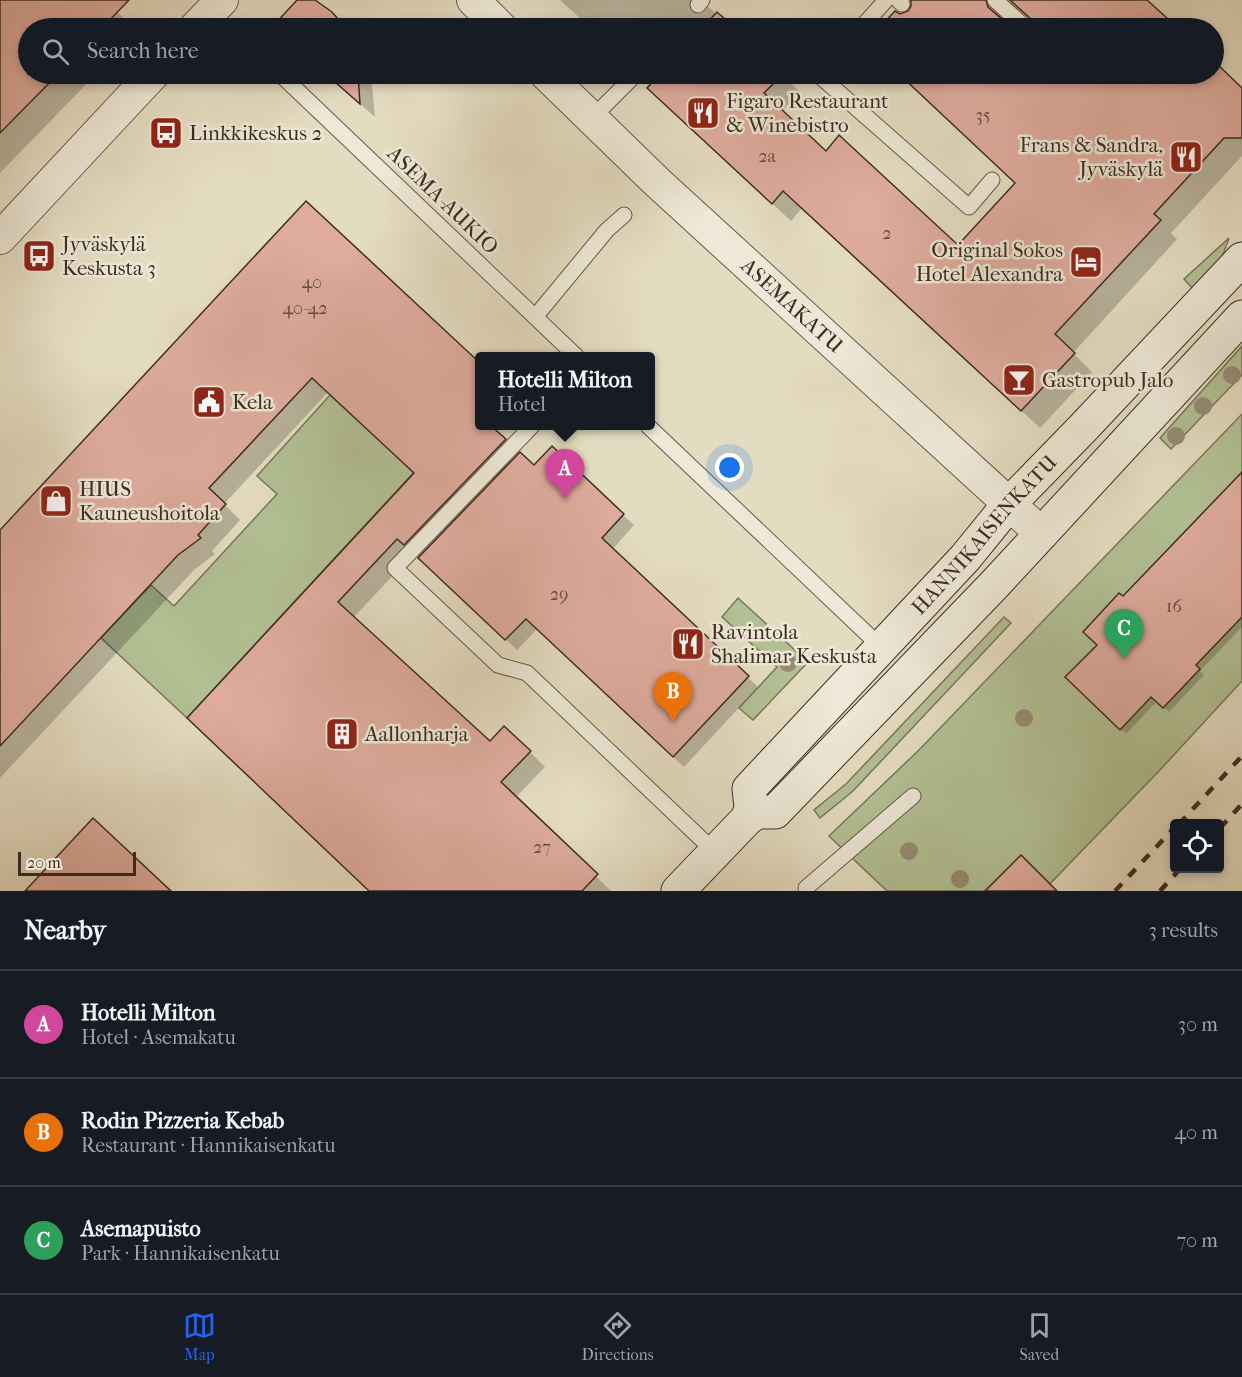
<!DOCTYPE html>
<html lang="en">
<head>
<meta charset="utf-8">
<style>
	:root { --surface:#171b24; --page:#242831; --text:#f1f3f6; --muted:#9ea1a6; --line:#363941; --accent:#2563eb }
	body { margin:0; font-family:"IM FELL French Canon",serif; background:var(--page); color:var(--text) }
	.controls { position:absolute; right:18px; bottom:18px; display:grid; overflow:hidden; border-radius:6px; box-shadow:0 3px 9px #0003 }
	.controls button { width:54px; height:54px; display:grid; place-items:center; padding:0; border:0; border-bottom:2px solid var(--line); background:var(--surface); color:var(--text); font:30px sans-serif }
	.scale { position:absolute; left:18px; bottom:15px; width:118px; box-sizing:border-box; padding-left:6px; border:3px solid #3d2c21; border-top:0; font-size:16px; line-height:21px; white-space:nowrap; color:#3d2c21; -webkit-text-stroke:4px #ede8d7; paint-order:stroke }
	.you { position:absolute; left:730px; top:468px; width:21px; height:21px; margin:-15px; border:4px solid #fff; border-radius:50%; background:#1a73e8; box-shadow:0 0 0 9px #1a73e833 }
	.badge { display:grid; place-items:center; width:39px; height:39px; border-radius:50%; background:var(--accent); color:#fff; font-size:20px; font-weight:700 }
	.pin { position:absolute; translate:-50% -50px; filter:drop-shadow(0 2px 3px #0008) }
	.pin::after { content:''; position:absolute; top:32px; width:21px; height:18px; background:inherit; clip-path:polygon(0 0,100% 0,50% 100%) }
	.popup { position:absolute; left:475px; top:352px; width:180px; height:78px; box-sizing:border-box; display:grid; place-content:center; border-radius:6px; background:var(--surface); filter:drop-shadow(0 2px 4px #0005); font-size:20px; white-space:nowrap; color:var(--muted) }
	.popup b { font-size:22px; color:var(--text) }
	.popup::after { content:''; position:absolute; left:50%; top:100%; margin-left:-12px; border:12px solid transparent; border-top-color:var(--surface) }
	.list { margin:0; padding:0; list-style:none }
	h2 { display:flex; justify-content:space-between; align-items:center; height:78px; margin:0; padding:0 24px; font-size:26px }
	h2 small { font-size:20px; font-weight:400; color:var(--muted) }
	.list li { display:grid; grid-template-columns:39px 1fr auto; gap:18px; align-items:center; box-sizing:border-box; height:108px; padding:0 24px; border-top:2px solid var(--line) }
	.list b { display:block; font-size:22px; white-space:nowrap }
	.list p { margin:0; font-size:20px; white-space:nowrap; color:var(--muted) }
	.list em { font-size:20px; font-style:normal; color:var(--muted) }
	.icon { flex:none; width:33px; height:33px; fill:none; stroke:currentColor; stroke-width:2; stroke-linecap:round; stroke-linejoin:round }
	.map { position:relative; flex:none; width:1242px; height:891px; overflow:hidden }
	.search { position:absolute; background:var(--surface); box-shadow:0 3px 9px #0003; left:18px; right:18px; top:18px; height:66px; display:flex; align-items:center; gap:15px; box-sizing:border-box; padding:0 21px; border-radius:33px; color:var(--muted); font-size:22px }
	.sheet { height:402px; background:var(--surface) }
	nav { display:flex; justify-content:space-around; align-items:center; box-sizing:border-box; height:84px; border-top:2px solid var(--line); background:var(--surface); font-size:16px; color:var(--muted) }
	nav a { display:grid; justify-items:center; gap:3px }
	nav .on { color:var(--accent) }
	.map>svg:first-child { display:block }
	.green { fill:#b2c094; stroke:#78765a; stroke-width:1.5 }
	.shadow { fill:#0003 }
	.building { fill:#deab9d; stroke:#3d2c21; stroke-width:1.5 }
	.lines { fill:none; stroke-linecap:round; stroke-linejoin:round }
	.lane-casing { stroke:#675849; stroke-width:17 }
	.street-casing { stroke:#675849; stroke-width:34 }
	.secondary-casing { stroke:#3d2c21; stroke-width:35 }
	.lane { stroke:#ede8d7; stroke-width:15 }
	.street { stroke:#ede8d7; stroke-width:32 }
	.secondary { stroke:#ede8d7; stroke-width:33 }
	.rail { stroke:#3d2c21; stroke-width:4.5; stroke-dasharray:10 10; stroke-linecap:butt }
	.tree { fill:#958c76 }
	.labels { text-anchor:middle; stroke-width:5; stroke-linejoin:round; paint-order:stroke }
	.number-label { font-size:18px; fill:#654c40 }
	.poi-label { font-size:21px; fill:#3d2c21; stroke:#ede8d7; text-anchor:start }
	.street-label { font-size:21px; fill:#3d2c21; stroke:#ede8d7 }
</style>
</head>
<body>
<div class="map">
<svg width="1242" height="891" viewBox="0 0 1242 891">
	<rect width="100%" height="100%" fill="#e4dcc1"/>
	<filter id="stains"><feTurbulence type="fractalNoise" baseFrequency=".00333" numOctaves="4"/><feColorMatrix values="0 0 0 0 .2 0 0 0 0 .09 0 0 0 0 .02 0 0 0 .5 -.17"/></filter>
	<radialGradient id="worn" r=".72"><stop offset=".6" stop-color="#630" stop-opacity="0"/><stop offset="1" stop-color="#630" stop-opacity=".3"/></radialGradient>
	<!-- green -->
	<g class="green">
		<path d="M1229 238 1218 268 1194 290 1184 279Z"/>
		<path d="M1242 346V375L1171 449 1160 438Z"/>
		<path d="M330 395 414 472 187 718 101 638 151 585 174 606 277 494 257 476Z"/>
		<path d="M1242 414V681L1160 770 1043 891H887L829 836 919 750Z"/>
		<path d="M738 598 808 662 753 720 739 708 777 667 722 617Z"/>
		<path d="M1004 617 1011 623 853 791 820 818 814 810 846 784Z"/>
	</g>
	<!-- shadow -->
	<g class="shadow">
		<path d="M0 0H121L113 8 134 28H28V74H96L0 173Z"/>
		<path d="M299 0H312L331 13 346 28H278L275 26Z"/>
		<path d="M560 0H701L732 28H591Z"/>
		<path d="M912 0H1144L1175 28H1037L1036 24 1016 8 1006 11 1003 17 1005 24 1010 28H881L896 13 904 15 911 11Z"/>
		<path d="M1214 64 1242 90V156L1171 233 1177 239 1073 353 1092 372 1040 428 802 208 791 221 667 106 651 85 639 74H781L800 92 782 111 826 153 958 247 1017 183 899 74H1214Z"/>
		<path d="M326 74H371L375 117Z"/>
		<path d="M306 203 480 426H488L534 467 623 515 634 525 612 550 758 687 684 767 537 629 517 650 414 553 353 618 490 744 530 752 545 767 515 798 611 891H369L204 734 416 473 328 392 224 504 240 520 212 551 215 554 194 570 0 778V532Z"/>
		<path d="M1242 474V627L1200 671 1204 675 1169 712 1157 701 1126 734 1067 677 1099 645 1123 598Z"/>
	</g>
	<!-- building -->
	<g class="building">
		<path d="M0 0H129L102 28H28V74H58L0 133Z"/>
		<path d="M297 0H315L332 12 346 28H276L273 26Z"/>
		<path d="M911 0H986L988 7 1012 28H879L895 11 900 14 908 11 911 6Z"/>
		<path d="M1010 0H1147L1178 28H1036L1033 21Z"/>
		<path d="M717 12 735 28H702Z"/>
		<path d="M1214 61 1242 88V138H1224L1154 214 1161 220 1055 334 1075 353 1021 411 783 191 772 204 647 88 660 74H783L764 93 826 151 839 135 958 245 1015 183 899 74H1214Z"/>
		<path d="M326 74H358L360 104Z"/>
		<path d="M306 201 480 363V426H491L506 439 404 545 397 539 338 602 490 741 504 726 531 751 501 782 598 874 582 891H369L187 718 414 473 312 378 209 488 226 504 198 535 201 538 178 555 0 746V530Z"/>
		<path d="M552 446 624 514 602 538 749 676 673 757 526 619 505 640 418 558 520 452 534 465Z"/>
		<path d="M1242 472V617L1196 665 1200 669 1163 708 1151 697 1120 730 1065 677 1097 645 1083 632 1119 593 1123 596Z"/>
		<path d="M93 818 171 891H25Z"/>
		<path d="M1021 855 1057 891H985Z"/>
	</g>
	<g class="lines">
		<!-- lane casing -->
		<g class="lane-casing">
			<g id="lane">
				<path d="M898 0 902 4"/>
				<path d="M995 0 1026 28"/>
				<path d="M698 5 702 0"/>
				<path d="M861 28 886 0"/>
				<path d="M280 74 576 356"/>
				<path d="M822 74 820 76 969 207 992 180"/>
				<path d="M591 119 636 74"/>
				<path d="M535 317 607 230 624 215"/>
				<path d="M532 426 395 568 498 665 527 673 715 852"/>
				<path d="M648 426 881 647"/>
				<path d="M806 888 913 796"/>
			</g>
		</g>
		<!-- street casing -->
		<g class="street-casing">
			<g id="street">
				<path d="M473 0 501 28"/>
				<path d="M195 28 222 0"/>
				<path id="s1" d="M546 74 657 182 1042 534"/>
				<path d="M0 238 153 74"/>
			</g>
		</g>
		<!-- secondary casing -->
		<g class="secondary-casing">
			<g id="secondary">
				<path id="s2" d="M748 818 751 807 749 789 965 558 1009 504 1083 428 1242 259"/>
				<path d="M678 891 748 818 757 812H775L994 585 1242 317"/>
			</g>
		</g>
		<!-- lane -->
		<use href="#lane" class="lane"/>
		<!-- street -->
		<use href="#street" class="street"/>
		<!-- secondary -->
		<use href="#secondary" class="secondary"/>
		<!-- rail -->
		<g class="rail">
			<path d="M1179 824 1242 756"/>
			<path d="M1220 828 1242 804"/>
			<path d="M1115 891 1174 828"/>
			<path d="M1160 891 1181 868"/>
		</g>
	</g>
	<!-- trees -->
	<g class="tree">
		<circle cx="1232" cy="375" r="9"/>
		<circle cx="1203" cy="406" r="9"/>
		<circle cx="1176" cy="436" r="9"/>
		<circle cx="788" cy="663" r="9"/>
		<circle cx="1024" cy="718" r="9"/>
		<circle cx="909" cy="851" r="9"/>
		<circle cx="960" cy="879" r="9"/>
	</g>
	<!-- icons -->
	<defs>
		<g id="restaurant-square" transform="scale(1.725)"><rect x="-9" y="-9" width="18" height="18" rx="4" fill="#8f2418" stroke="#ede8d7"/><path d="M-5-6h1v4h1v-4h1v4h1v-4h1v5L-1.5 .5V6h-2V.5L-5-1ZM5-6V6H3V1.5H1.5Q1.5-4 5-6Z" fill="#fff"/></g>
		<g id="bus-square" transform="scale(1.725)"><rect x="-9" y="-9" width="18" height="18" rx="4" fill="#8f2418" stroke="#ede8d7"/><path d="M-5-6H5V4H4V6H2V4H-2V6H-4V4H-5ZM-3.5-4V0h7V-4ZM-3.5 1.2v1.5H-2V1.2ZM2 1.2v1.5H3.5V1.2Z" fill="#fff"/></g>
		<g id="hotel-square" transform="scale(1.725)"><rect x="-9" y="-9" width="18" height="18" rx="4" fill="#8f2418" stroke="#ede8d7"/><path d="M-6-4.5h1.5V1H6V5H4.5V3h-9V5H-6ZM-4 0a1.8 1.8 0 1 1 3.6 0ZM.5 0V-2.5h3Q6-2.5 6 0Z" fill="#fff"/></g>
		<g id="bar-square" transform="scale(1.725)"><rect x="-9" y="-9" width="18" height="18" rx="4" fill="#8f2418" stroke="#ede8d7"/><path d="M-6-5H6L.8 .8V4.5H3.5V6h-7V4.5H-.8V.8Z" fill="#fff"/></g>
		<g id="civic-square" transform="scale(1.725)"><rect x="-9" y="-9" width="18" height="18" rx="4" fill="#8f2418" stroke="#ede8d7"/><path d="M-.6-6.5H3V-4.5H.6V-3L4-1V1h2V6H-6V1h2V-1L-.6-3ZM-1.2 2.5V6h2.4V2.5Z" fill="#fff"/></g>
		<g id="shop-square" transform="scale(1.725)"><rect x="-9" y="-9" width="18" height="18" rx="4" fill="#8f2418" stroke="#ede8d7"/><path d="M-5-2.5h2.3a2.7 3.5 0 0 1 5.4 0H5L5.5 6h-11ZM-1.5-2.5h3a1.5 2.3 0 0 0-3 0Z" fill="#fff"/></g>
		<g id="building-square" transform="scale(1.725)"><rect x="-9" y="-9" width="18" height="18" rx="4" fill="#8f2418" stroke="#ede8d7"/><path d="M-4-6H4V6H1V3H-1V6H-4ZM-2.5-4.3h1.7v1.8h-1.7ZM.8-4.3h1.7v1.8H.8ZM-2.5-1h1.7V.8h-1.7ZM.8-1h1.7V.8H.8Z" fill="#fff"/></g>
	</defs>
	<g fill-rule="evenodd">
		<use href="#restaurant-square" x="703" y="113"/>
		<use href="#bus-square" x="166" y="133"/>
		<use href="#restaurant-square" x="1186" y="157"/>
		<use href="#bus-square" x="39" y="256"/>
		<use href="#hotel-square" x="1086" y="262"/>
		<use href="#bar-square" x="1019" y="380"/>
		<use href="#civic-square" x="209" y="402"/>
		<use href="#shop-square" x="56" y="501"/>
		<use href="#restaurant-square" x="688" y="644"/>
		<use href="#building-square" x="342" y="734"/>
	</g>
	<g class="labels">
		<!-- number labels -->
		<g class="number-label">
			<text x="983" y="121">35</text>
			<text x="767" y="162">2a</text>
			<text x="887" y="239">2</text>
			<text x="312" y="288">40</text>
			<text x="305" y="314">40-42</text>
			<text x="559" y="600">29</text>
			<text x="1174" y="612">16</text>
			<text x="542" y="853">27</text>
		</g>
		<!-- poi labels -->
		<g class="poi-label">
			<text x="726" y="108">Figaro Restaurant<tspan x="726" dy="24">&amp; Winebistro</tspan></text>
			<text x="189" y="140">Linkkikeskus 2</text>
			<text x="1163" y="152" text-anchor="end">Frans &amp; Sandra,<tspan x="1163" dy="24">Jyväskylä</tspan></text>
			<text x="62" y="251">Jyväskylä<tspan x="62" dy="24">Keskusta 3</tspan></text>
			<text x="1063" y="257" text-anchor="end">Original Sokos<tspan x="1063" dy="24">Hotel Alexandra</tspan></text>
			<text x="1042" y="387">Gastropub Jalo</text>
			<text x="232" y="409">Kela</text>
			<text x="79" y="496">HIUS<tspan x="79" dy="24">Kauneushoitola</tspan></text>
			<text x="711" y="639">Ravintola<tspan x="711" dy="24">Shalimar Keskusta</tspan></text>
			<text x="365" y="741">Aallonharja</text>
		</g>
		<!-- street labels -->
		<g class="street-label">
			<text transform="translate(443 200) rotate(44)" y="7">ASEMA-AUKIO</text>
			<text dy="7" stroke="none"><textPath href="#s1" startOffset="338">ASEMAKATU</textPath></text>
			<text dy="7" stroke="none"><textPath href="#s2" startOffset="376">HANNIKAISENKATU</textPath></text>
		</g>
	</g>
	<rect width="100%" height="100%" filter="url(#stains)"/>
	<rect width="100%" height="100%" fill="url(#worn)"/>
</svg>
<div class="controls">
<button><svg class="icon" aria-label="locate" viewBox="0 0 24 24"><circle cx="12" cy="12" r="6"/><path d="M12 2v4M12 18v4M2 12h4M18 12h4"/></svg></button>
</div>
<div class="scale">20 m</div>
<div class="you"></div>
<div class="pin badge" style="left:565px;top:499px;background:#d1479c">A</div>
<div class="popup"><b>Hotelli Milton</b>Hotel</div>
<div class="pin badge" style="left:673px;top:722px;background:#e8710a">B</div>
<div class="pin badge" style="left:1124px;top:659px;background:#2e9e5b">C</div>
<div class="search"><svg class="icon" aria-label="search" viewBox="0 0 24 24"><circle cx="10" cy="10" r="6"/><path d="M15 15l6 6"/></svg>Search here</div>
</div>
<section class="sheet">
<h2>Nearby<small>3 results</small></h2>
<ul class="list">
<li><span class="badge" style="background:#d1479c">A</span><div><b>Hotelli Milton</b><p>Hotel · Asemakatu</p></div><em>30 m</em></li>
<li><span class="badge" style="background:#e8710a">B</span><div><b>Rodin Pizzeria Kebab</b><p>Restaurant · Hannikaisenkatu</p></div><em>40 m</em></li>
<li><span class="badge" style="background:#2e9e5b">C</span><div><b>Asemapuisto</b><p>Park · Hannikaisenkatu</p></div><em>70 m</em></li>
</ul>
</section>
<nav>
<a class="on"><svg class="icon" aria-label="map" viewBox="0 0 24 24"><path d="M3 6l6-2 6 2 6-2v14l-6 2-6-2-6 2zM9 4v14M15 6v14"/></svg>Map</a>
<a><svg class="icon" aria-label="directions" viewBox="0 0 24 24"><path d="M12 3l9 9-9 9-9-9zM9 14v-3h6M13 9l2 2-2 2"/></svg>Directions</a>
<a><svg class="icon" aria-label="saved" viewBox="0 0 24 24"><path d="M7 4h10v16l-5-4-5 4z"/></svg>Saved</a>
</nav>
</body>
</html>
